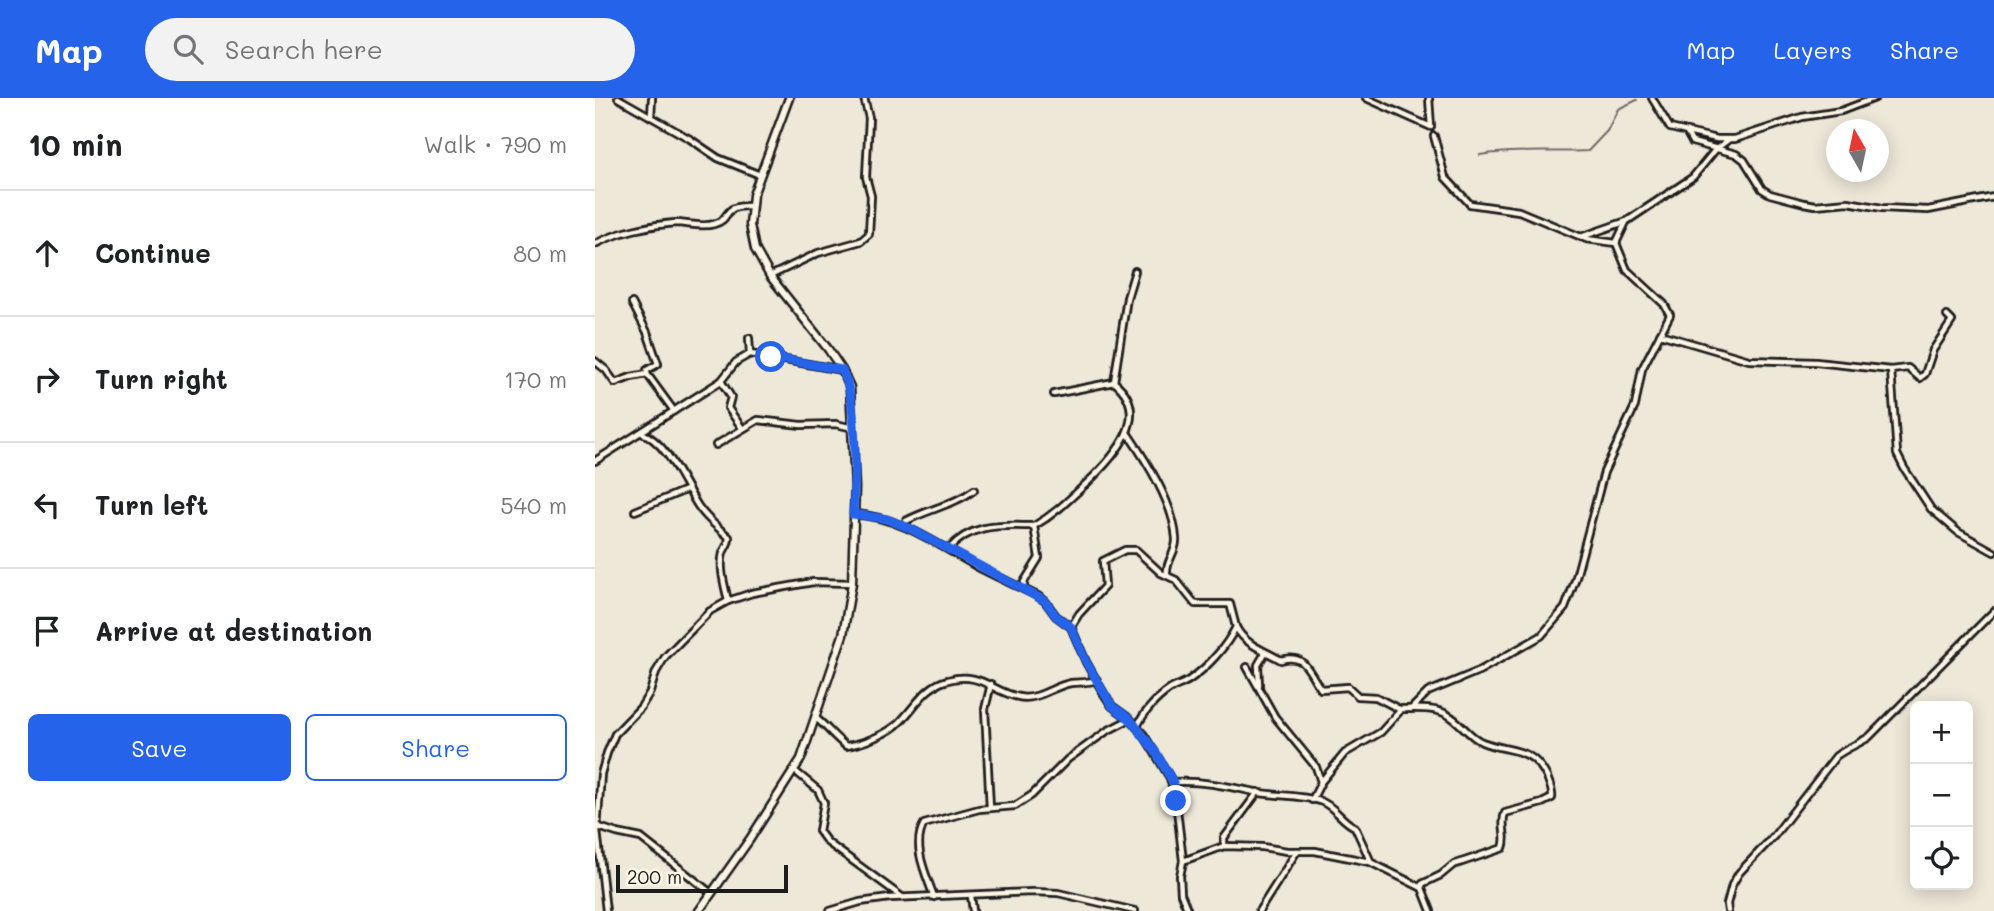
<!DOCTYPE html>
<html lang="en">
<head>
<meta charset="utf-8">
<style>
	:root { --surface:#fff; --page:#f2f2f2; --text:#202124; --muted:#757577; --line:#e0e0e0; --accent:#2563eb }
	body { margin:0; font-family:Mali,sans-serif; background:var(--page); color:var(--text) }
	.controls { position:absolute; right:21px; bottom:21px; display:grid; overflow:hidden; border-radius:10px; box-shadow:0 4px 18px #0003 }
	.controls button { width:63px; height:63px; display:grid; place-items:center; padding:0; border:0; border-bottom:2px solid var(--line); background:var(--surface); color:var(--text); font:35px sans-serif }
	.compass { position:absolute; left:1231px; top:21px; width:63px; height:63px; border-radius:50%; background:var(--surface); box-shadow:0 4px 18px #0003; rotate:351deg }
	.scale { position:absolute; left:21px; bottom:18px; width:172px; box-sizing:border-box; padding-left:7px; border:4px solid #1c1c1c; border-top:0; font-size:19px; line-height:24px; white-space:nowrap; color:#1c1c1c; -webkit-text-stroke:5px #fcf5e5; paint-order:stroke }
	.stop { position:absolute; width:21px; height:21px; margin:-16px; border:5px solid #2563eb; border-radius:50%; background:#fff }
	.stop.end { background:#2563eb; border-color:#fff; box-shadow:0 2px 7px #0008 }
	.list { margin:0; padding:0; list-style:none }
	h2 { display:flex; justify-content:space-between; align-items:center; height:91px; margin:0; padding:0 28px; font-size:30px }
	h2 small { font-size:23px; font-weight:400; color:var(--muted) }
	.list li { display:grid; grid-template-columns:46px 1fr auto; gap:21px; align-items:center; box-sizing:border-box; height:126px; padding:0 28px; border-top:2px solid var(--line) }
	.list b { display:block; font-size:26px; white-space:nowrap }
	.list em { font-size:23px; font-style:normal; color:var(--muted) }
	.actions { display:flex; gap:14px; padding:21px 28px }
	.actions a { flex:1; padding:16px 0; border:2px solid var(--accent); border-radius:10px; text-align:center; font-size:24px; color:var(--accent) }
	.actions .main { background:var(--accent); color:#fff }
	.icon { flex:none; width:38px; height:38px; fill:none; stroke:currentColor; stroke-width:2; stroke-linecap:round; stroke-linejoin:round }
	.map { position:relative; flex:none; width:1399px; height:813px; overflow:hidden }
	header { display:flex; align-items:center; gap:42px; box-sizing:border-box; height:98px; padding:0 35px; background:var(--accent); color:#fff }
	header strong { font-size:33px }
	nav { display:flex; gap:38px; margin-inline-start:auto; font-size:24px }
	.search { width:490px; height:63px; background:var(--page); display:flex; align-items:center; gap:18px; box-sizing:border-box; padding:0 24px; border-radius:38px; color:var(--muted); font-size:26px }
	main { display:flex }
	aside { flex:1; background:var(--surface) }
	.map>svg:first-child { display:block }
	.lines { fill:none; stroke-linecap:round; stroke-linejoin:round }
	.stream { stroke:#6f6c67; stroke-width:2 }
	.street-casing { stroke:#1c1c1c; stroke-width:10 }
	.secondary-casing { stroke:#1c1c1c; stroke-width:11 }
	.street { stroke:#fcf5e5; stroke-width:4.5 }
	.secondary { stroke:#fcf5e5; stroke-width:6 }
	.route { stroke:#2563eb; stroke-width:9 }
</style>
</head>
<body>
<header>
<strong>Map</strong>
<div class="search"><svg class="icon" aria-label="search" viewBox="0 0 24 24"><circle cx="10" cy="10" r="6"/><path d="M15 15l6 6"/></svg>Search here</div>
<nav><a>Map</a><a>Layers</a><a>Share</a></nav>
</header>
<main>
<aside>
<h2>10 min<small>Walk · 790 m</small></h2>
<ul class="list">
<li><svg class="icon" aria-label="ahead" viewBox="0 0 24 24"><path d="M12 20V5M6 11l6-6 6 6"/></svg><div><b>Continue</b></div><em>80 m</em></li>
<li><svg class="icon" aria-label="right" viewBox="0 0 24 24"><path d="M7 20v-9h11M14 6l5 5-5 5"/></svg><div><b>Turn right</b></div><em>170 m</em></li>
<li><svg class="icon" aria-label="left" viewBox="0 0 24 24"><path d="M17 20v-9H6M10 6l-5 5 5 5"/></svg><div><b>Turn left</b></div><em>540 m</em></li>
<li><svg class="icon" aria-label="arrive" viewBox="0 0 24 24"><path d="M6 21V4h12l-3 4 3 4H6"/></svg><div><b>Arrive at destination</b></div></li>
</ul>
<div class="actions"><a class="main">Save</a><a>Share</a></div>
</aside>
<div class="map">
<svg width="1399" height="813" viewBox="0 0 1399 813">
	<rect width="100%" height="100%" fill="#eee8d9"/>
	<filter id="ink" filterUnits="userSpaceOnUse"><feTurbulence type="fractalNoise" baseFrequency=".0143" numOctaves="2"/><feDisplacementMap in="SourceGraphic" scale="14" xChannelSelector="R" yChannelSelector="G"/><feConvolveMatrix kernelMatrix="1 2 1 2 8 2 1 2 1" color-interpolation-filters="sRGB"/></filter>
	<g filter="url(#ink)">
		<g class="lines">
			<!-- stream -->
			<path class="stream" d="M885 57C921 51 957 55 993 53L1012 33 1023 11 1042 2"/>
			<!-- street casing -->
			<g class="street-casing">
				<g id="street">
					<path d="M23 0 95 41 123 60 165 77"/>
					<path d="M771 0 836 29 834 0"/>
					<path d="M1057 0 1075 30 1122 41H1140L1207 19 1246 13 1280 0"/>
					<path d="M56 19 57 0"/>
					<path d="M1092 35 1097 44 1141 56 1149 62 1167 91 1175 96 1209 105 1220 107 1253 104 1287 110 1333 112 1399 99"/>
					<path d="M839 38 850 79 875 106 924 113 991 141 1021 145"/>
					<path d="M986 139 1032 123 1098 79 1121 51 1133 42"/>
					<path d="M1021 145 1031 124"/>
					<path d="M0 146C23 134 54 127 80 125 92 125 107 130 119 126 138 121 125 107 156 108"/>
					<path d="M175 178 223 155 266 143 274 136 276 98 271 79 274 20 269 0"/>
					<path d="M37 205 52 234 63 266 52 272V276L79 313"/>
					<path d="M1065 236 1154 262 1221 264 1296 272 1313 270 1325 280 1330 276 1338 252 1357 223 1352 218"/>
					<path d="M155 256 247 272"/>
					<path d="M0 263 11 272 20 285 36 279 52 276"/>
					<path d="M1296 272 1302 356 1309 370 1336 411 1363 434 1399 454"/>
					<path d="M126 283 136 299 133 310 147 330"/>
					<path d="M519 284 532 200 540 173"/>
					<path d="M47 335C73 345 88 385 103 408 111 420 123 430 134 439 134 447 130 449 128 455 124 470 130 489 133 503"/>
					<path d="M533 336C552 364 579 406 581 441 582 454 570 464 572 477"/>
					<path d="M121 347 163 322 206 327 241 326 258 330"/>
					<path d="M0 363 126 283 141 264 155 256 154 240"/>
					<path d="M40 413 93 391"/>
					<path d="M259 416C305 419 340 445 379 467 400 478 422 488 443 498L450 503 461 518 476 529 491 564 509 596 517 608 535 621 549 637 575 680 581 703 588 763 585 778 586 796 593 813"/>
					<path d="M310 427 311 423C333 411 359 407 379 392"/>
					<path d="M354 451C378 424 406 428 439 428"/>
					<path d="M429 491V484L444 460 439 428C460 416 475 401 493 384 519 359 559 316 519 284L459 296"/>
					<path d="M476 529 484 516 510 488 508 463 530 452H541L566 475 581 482 600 506H635L641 529C631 549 613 569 594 582 588 586 580 588 574 592 562 600 548 615 542 629"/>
					<path d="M641 529C650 547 669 552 686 562 712 555 713 575 726 591L753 589 763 598 781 599 804 611V614L786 634 750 655 726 684"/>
					<path d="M652 569 680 619 721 669 726 684 717 702"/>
					<path d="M664 587 663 567 670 555"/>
					<path d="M804 611C819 611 840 609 853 617 866 624 873 638 887 644 915 655 936 647 952 679 955 687 958 693 957 700L947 705 910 715C905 727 913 738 908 750L858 767 846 777 827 786V790"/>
					<path d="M816 611 833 594 884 573 946 538 970 510 980 483 1009 374 1040 308 1047 271 1075 217 1069 206 1032 172 1021 145"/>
					<path d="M222 621C232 629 240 640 251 648 267 646 293 636 305 624 320 609 331 587 353 582 386 573 397 594 424 599 442 603 458 588 476 585 485 584 493 585 502 582"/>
					<path d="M200 673 223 692 229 705 224 733 232 744 307 799"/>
					<path d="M578 684C607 682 636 689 665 695 684 698 706 697 725 703 740 708 746 723 760 729L775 762"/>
					<path d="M395 710 390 611 396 586"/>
					<path d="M1 728 22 735 46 740 116 795"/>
					<path d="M629 748V740L663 694"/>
					<path d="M588 763 629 748 667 749 692 753H720L775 764 827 790 836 813"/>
					<path d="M376 798 378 813"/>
					<path d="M339 799C332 778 316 748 329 726L384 711 420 708 437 697 473 661 512 633 535 621"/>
					<path d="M11 813 2 732 6 676 12 655 20 636 46 609 55 594 61 574 70 559 115 513 133 503 157 495 218 484 257 485"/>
					<path d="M235 813 265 804 295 800 438 794 463 795 540 813"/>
					<path d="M664 813 702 753"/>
					<path d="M1133 813 1132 806 1137 787 1144 775 1179 738 1241 658C1252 650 1263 646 1274 639L1399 513"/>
				</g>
			</g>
			<!-- secondary casing -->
			<g class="secondary-casing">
				<path id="secondary" d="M104 813 155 741 206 661 248 537 257 485 260 389 255 289 247 272 233 251 175 178 160 151 155 127 158 97 194 0"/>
			</g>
			<!-- street -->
			<use href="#street" class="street"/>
			<!-- secondary -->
			<use href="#secondary" class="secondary"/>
		</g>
	</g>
	<g class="lines" filter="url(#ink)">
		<!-- route -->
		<path class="route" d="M176 259 247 272C264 306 260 376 258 416L292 421 314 430 450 503 461 518 476 529 491 564 517 608 535 621 560 653 578 684 581 703"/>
	</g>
</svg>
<div class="controls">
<button>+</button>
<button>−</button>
<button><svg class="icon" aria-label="locate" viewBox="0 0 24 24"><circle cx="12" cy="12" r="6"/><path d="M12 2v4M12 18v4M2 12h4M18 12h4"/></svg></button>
</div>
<svg class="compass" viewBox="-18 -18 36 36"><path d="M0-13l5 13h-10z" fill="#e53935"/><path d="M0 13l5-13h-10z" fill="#757577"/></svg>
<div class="scale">200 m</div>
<div class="stop" style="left:176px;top:259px"></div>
<div class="stop end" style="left:581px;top:703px"></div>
</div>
</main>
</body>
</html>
